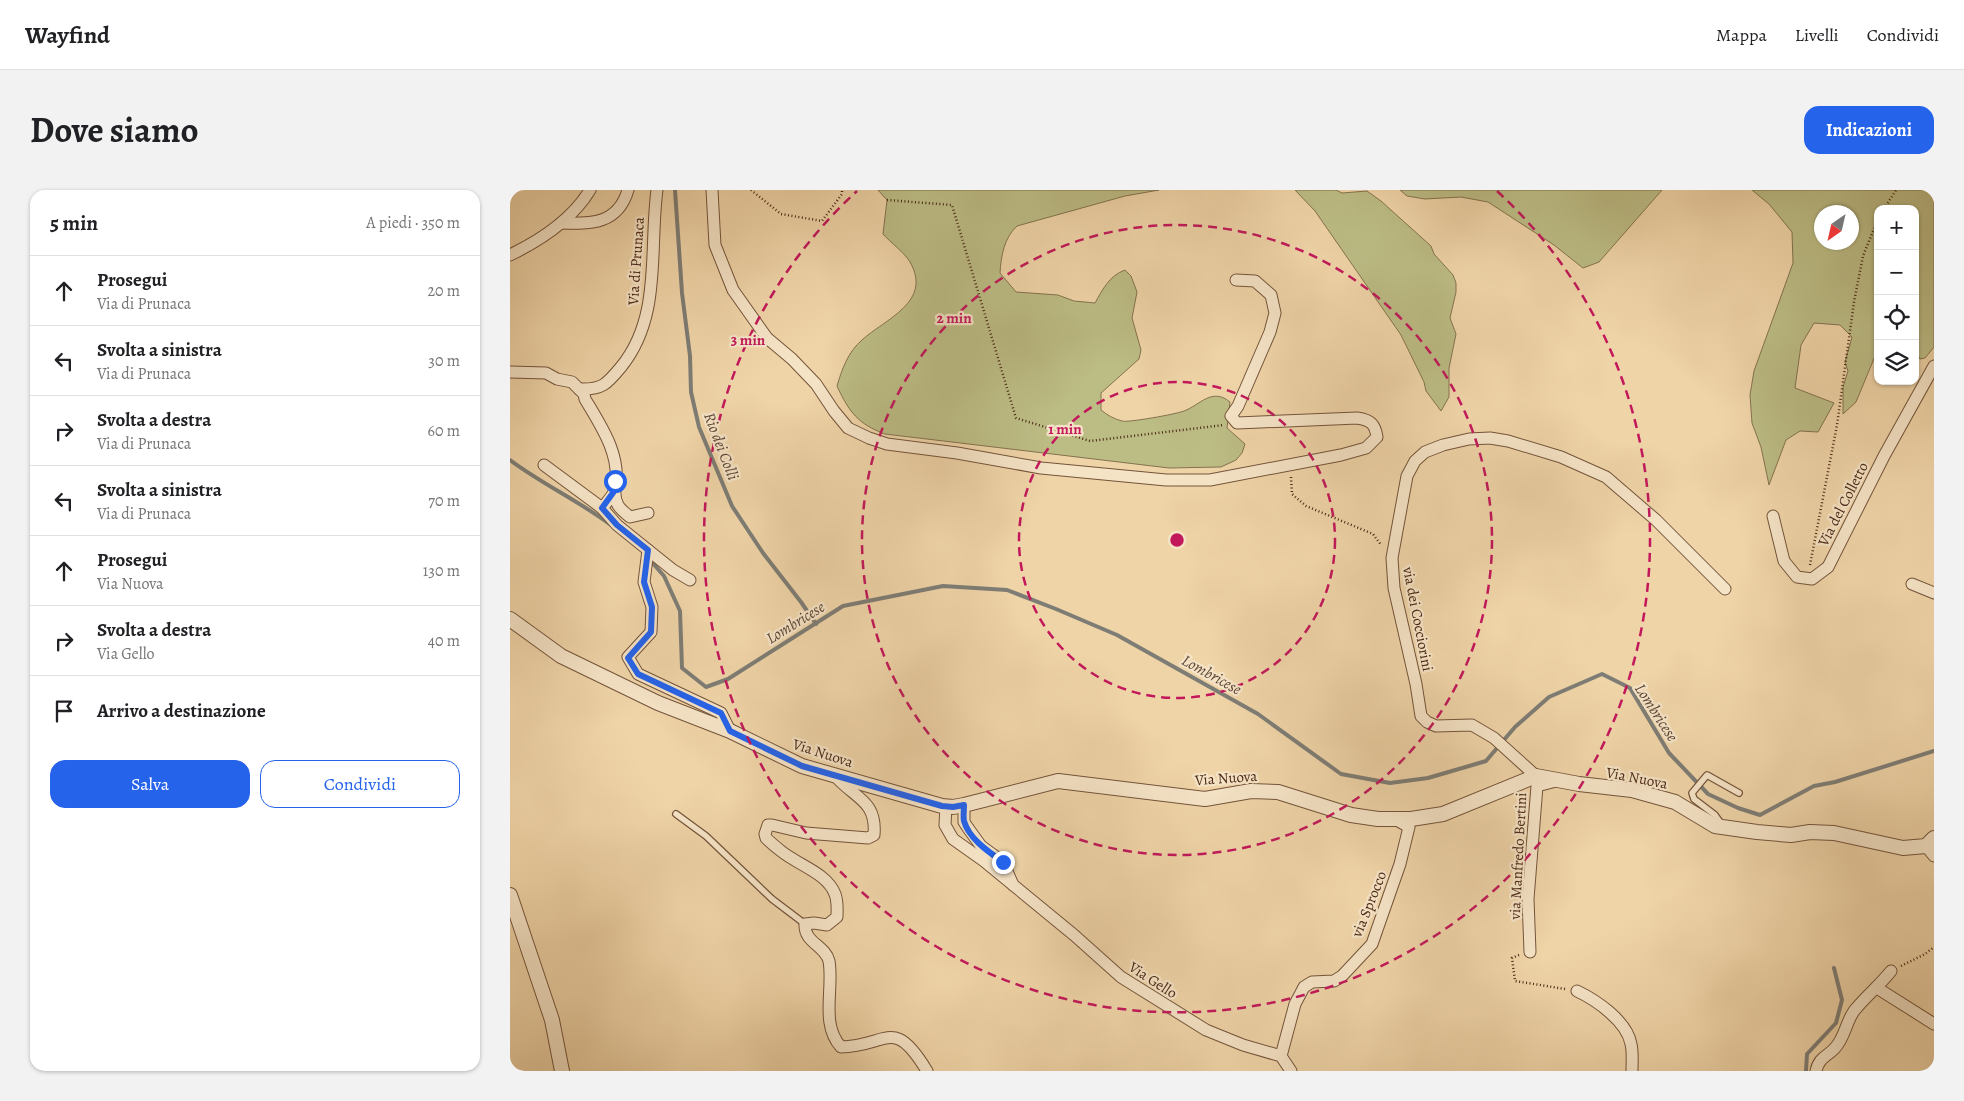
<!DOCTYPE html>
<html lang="it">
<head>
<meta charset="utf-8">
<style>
	:root { --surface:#fff; --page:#f2f2f2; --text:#202124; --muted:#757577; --line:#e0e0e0; --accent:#2563eb }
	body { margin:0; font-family:Alegreya,serif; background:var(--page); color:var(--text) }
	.controls { position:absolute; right:15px; top:15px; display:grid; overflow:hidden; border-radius:10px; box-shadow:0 1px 4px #0004 }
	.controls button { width:45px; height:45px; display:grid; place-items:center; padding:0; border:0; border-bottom:1px solid var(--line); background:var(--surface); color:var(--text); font:25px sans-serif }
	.compass { position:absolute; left:1304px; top:15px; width:45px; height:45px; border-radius:50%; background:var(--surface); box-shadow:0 1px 4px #0004; rotate:214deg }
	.stop { position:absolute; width:15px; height:15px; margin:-11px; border:4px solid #2563eb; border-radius:50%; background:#fff }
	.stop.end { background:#2563eb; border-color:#fff; box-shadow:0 1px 5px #0008 }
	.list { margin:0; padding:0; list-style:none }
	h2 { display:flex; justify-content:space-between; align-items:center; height:65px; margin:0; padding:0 20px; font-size:21px }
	h2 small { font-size:16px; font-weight:400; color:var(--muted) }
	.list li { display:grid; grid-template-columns:32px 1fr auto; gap:15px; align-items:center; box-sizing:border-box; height:70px; padding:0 20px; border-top:1px solid var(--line) }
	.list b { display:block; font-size:19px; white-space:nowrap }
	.list p { margin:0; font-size:16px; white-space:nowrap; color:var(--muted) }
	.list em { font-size:16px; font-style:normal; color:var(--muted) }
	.actions { display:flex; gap:10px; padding:15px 20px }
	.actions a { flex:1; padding:11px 0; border:1px solid var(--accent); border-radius:15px; text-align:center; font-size:18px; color:var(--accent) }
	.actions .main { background:var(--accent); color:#fff }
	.icon { flex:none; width:28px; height:28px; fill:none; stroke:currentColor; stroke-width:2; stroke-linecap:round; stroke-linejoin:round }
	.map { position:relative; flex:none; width:1424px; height:881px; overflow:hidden; border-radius:15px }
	header { display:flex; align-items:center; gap:30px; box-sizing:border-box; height:70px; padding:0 25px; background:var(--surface); border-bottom:1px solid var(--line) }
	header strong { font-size:24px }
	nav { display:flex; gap:28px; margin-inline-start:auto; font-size:18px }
	.intro { display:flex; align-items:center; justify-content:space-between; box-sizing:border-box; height:120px; padding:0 30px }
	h1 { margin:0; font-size:35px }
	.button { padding:12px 22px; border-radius:15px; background:var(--accent); color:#fff; font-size:18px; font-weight:700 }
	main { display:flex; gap:30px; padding:0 30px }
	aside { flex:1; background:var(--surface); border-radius:15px; box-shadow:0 1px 4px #0004 }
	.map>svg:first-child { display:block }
	.green { fill:#bcbc85; stroke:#84724e; fill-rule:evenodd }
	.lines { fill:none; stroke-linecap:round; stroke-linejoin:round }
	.stream { stroke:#7e7d75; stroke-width:4 }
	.service-casing { stroke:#74543a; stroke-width:8 }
	.minor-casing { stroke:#74543a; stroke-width:13 }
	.tertiary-casing { stroke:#74543a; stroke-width:16 }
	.path { stroke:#4b2916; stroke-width:2.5; stroke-dasharray:1 2.5; stroke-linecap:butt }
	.service { stroke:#f5e3c6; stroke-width:5.5 }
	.minor { stroke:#f5e3c6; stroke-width:11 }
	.tertiary { stroke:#f5e3c6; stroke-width:14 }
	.route { stroke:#2563eb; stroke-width:6 }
	.ring { fill:none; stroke:#c2185b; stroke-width:2.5; stroke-dasharray:9 6 }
	.labels { text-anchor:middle; stroke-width:4.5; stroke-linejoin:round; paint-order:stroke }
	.street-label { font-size:15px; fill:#4b2916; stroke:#f5e3c6 }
	.water-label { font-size:16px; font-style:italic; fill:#5c4536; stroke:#f5e3c6 }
	.centre { fill:#c2185b; stroke:#f5e3c6; stroke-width:2.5 }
	.ring-label { font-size:15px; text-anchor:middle; font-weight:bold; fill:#c2185b; stroke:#f5e3c6; stroke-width:4.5; stroke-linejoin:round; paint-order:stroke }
</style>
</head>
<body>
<header>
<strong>Wayfind</strong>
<nav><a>Mappa</a><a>Livelli</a><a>Condividi</a></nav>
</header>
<div class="intro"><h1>Dove siamo</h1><a class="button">Indicazioni</a></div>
<main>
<aside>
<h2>5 min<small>A piedi · 350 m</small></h2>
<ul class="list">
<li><svg class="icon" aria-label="ahead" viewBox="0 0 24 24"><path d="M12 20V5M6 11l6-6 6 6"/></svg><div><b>Prosegui</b><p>Via di Prunaca</p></div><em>20 m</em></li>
<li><svg class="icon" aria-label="left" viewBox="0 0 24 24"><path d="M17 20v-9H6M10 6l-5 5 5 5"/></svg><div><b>Svolta a sinistra</b><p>Via di Prunaca</p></div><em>30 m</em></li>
<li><svg class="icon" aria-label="right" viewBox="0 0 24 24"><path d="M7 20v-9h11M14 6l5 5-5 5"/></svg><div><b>Svolta a destra</b><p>Via di Prunaca</p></div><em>60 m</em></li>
<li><svg class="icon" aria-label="left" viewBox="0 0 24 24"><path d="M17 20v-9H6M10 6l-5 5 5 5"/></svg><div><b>Svolta a sinistra</b><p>Via di Prunaca</p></div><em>70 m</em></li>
<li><svg class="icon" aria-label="ahead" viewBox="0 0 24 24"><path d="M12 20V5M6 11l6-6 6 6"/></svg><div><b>Prosegui</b><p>Via Nuova</p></div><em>130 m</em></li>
<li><svg class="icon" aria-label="right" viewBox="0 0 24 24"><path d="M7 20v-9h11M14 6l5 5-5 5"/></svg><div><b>Svolta a destra</b><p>Via Gello</p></div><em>40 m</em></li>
<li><svg class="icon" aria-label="arrive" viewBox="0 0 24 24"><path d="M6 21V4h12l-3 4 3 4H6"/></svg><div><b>Arrivo a destinazione</b></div></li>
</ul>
<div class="actions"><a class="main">Salva</a><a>Condividi</a></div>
</aside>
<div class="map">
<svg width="1424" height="881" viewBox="0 0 1424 881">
	<rect width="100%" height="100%" fill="#efd4a8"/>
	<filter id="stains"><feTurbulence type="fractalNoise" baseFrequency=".004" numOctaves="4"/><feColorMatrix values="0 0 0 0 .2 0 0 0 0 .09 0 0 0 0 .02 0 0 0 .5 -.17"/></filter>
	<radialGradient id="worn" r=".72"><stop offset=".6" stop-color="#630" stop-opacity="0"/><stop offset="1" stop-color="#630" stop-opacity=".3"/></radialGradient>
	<!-- green -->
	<g class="green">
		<path d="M368 0H649L615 6 507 36C494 48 491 66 490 83L506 102 548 105 564 111 585 113C593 99 599 86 615 80L621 86 627 102 622 128 631 160 629 169 591 203V220C597 225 604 229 612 231 617 233 667 224 674 221 690 215 702 197 720 212L717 238 735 254 732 263 726 270 711 277 659 278 375 244C348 234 339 222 327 196 332 179 338 162 352 150 375 129 423 112 400 72 394 62 381 53 373 44L377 10Z"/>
		<path d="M785 0H826L832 3 857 1 871 11 921 56 924 64 943 85 946 93V102L940 128 946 144 939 178V207L931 221 916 201 914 192 891 145 805 21Z"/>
		<path d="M890 0H1152L1089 72 1073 78 1044 55 978 12 951 7 915 9 897 6Z"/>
		<path d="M1242 0H1424V157L1415 168 1410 169 1405 160V19H1368V159L1346 212 1333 224V197L1338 181 1335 172 1342 147 1330 135 1304 133 1291 155 1285 198 1324 213 1308 242 1290 241 1276 250 1259 295 1251 257 1242 233 1240 205 1244 181 1283 73 1282 42 1259 14ZM1342 22V52H1312V22Z"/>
	</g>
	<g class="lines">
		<!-- stream -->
		<g class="stream">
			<path d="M165 0 172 103 180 166 181 202 189 237 222 316 253 363 291 412 306 434"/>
			<path d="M0 270C32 294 69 311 101 335"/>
			<path d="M140 370 154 386 170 421 172 478 196 497 218 489 333 416 433 396 497 400 546 419 607 445 748 524 831 584 880 593 918 588 976 571 1005 537 1039 507 1092 484 1120 498 1159 563 1198 604 1228 618 1250 625 1304 596 1325 592 1424 561"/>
			<path d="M1296 881 1297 864 1326 833 1332 810 1324 778"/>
		</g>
		<!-- service casing -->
		<g class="service-casing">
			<g id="service">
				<path d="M166 624 196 646 262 709 295 734"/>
				<path d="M1212 635 1205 625 1184 609 1182 603 1197 585 1229 603"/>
			</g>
		</g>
		<!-- minor casing -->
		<g class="minor-casing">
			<g id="minor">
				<path d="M202 0 205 55 223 100 257 148 282 169 306 194 324 221 338 238 359 248 377 254 447 263 531 278 656 290H700L831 265 856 258 867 247C865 234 861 230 847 228L727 233 721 226 728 216 760 142 765 123 761 105 745 91 726 90"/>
				<path d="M51 33C82 34 108 34 118 0"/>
				<path d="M0 65C31 50 62 30 80 0"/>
				<path d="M0 182 36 183 47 189 62 192 74 204 75 209C91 236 112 266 105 299 104 305 96 313 92 318L107 335 138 360 134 392 142 417 141 442 118 467 128 484 211 523 220 541"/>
				<path d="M69 199C92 200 97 194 111 177 152 127 139 60 147 0"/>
				<path d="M34 275 92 318"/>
				<path d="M105 300C104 314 110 319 120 327L138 323"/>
				<path d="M1263 326 1274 371 1287 387 1302 389 1318 377 1374 266 1424 176"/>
				<path d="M138 360 163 380 180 390"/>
				<path d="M1402 394 1424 403"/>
				<path d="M1026 586 984 548 962 535 926 536 917 532 911 526 906 494 884 398 882 368 897 286 905 271 915 262 933 255 959 249 980 248 998 251 1051 267 1096 287 1146 330 1215 399"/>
				<path d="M326 587C346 609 367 611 364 645L358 648 296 643 262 635H258L255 644 256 648C261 653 266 657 271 661 288 675 317 683 325 704 328 712 327 720 327 727L317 735 304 733 295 734C294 753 315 755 319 771 324 799 310 834 331 857 378 856 383 825 417 881"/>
				<path d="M454 615V632L458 638 471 656 493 672 503 695"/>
				<path d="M436 616 435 635 443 649 474 671 564 745 611 787 696 840 733 855 771 866 781 881"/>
				<path d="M1416 656 1424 666"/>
				<path d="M1020 762 1018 709 1027 596 1046 591"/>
				<path d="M1367 798 1424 834"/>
				<path d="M1067 801C1086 810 1117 831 1121 854 1123 862 1122 872 1122 881"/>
				<path d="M771 866 785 814 794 797 802 792 824 791 832 786 862 754 890 674 899 637 885 629"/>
				<path d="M1306 881C1309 867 1317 867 1325 858 1335 847 1336 832 1344 821 1356 806 1370 795 1381 781"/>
			</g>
		</g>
		<!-- tertiary casing -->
		<g class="tertiary-casing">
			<g id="tertiary">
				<path d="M0 429 51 466 148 513 220 541 292 576 432 616 443 617 454 615 548 591 695 609 741 601 768 602 841 625 868 629H901L933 624 1026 586 1069 594 1122 600 1165 612 1205 636 1247 642 1281 645 1300 642 1324 643 1393 658 1416 656 1424 648"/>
				<path d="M0 705 42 830 52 881"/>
			</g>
		</g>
		<!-- path -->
		<g class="path">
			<path d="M241 0 271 24 312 31 332 4V0"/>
			<path d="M377 10 442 15 506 228 580 251 714 235"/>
			<path d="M1374 19 1386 0"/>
			<path d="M781 287 782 304 796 316 863 344 871 355"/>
			<path d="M1300 375 1327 235 1344 112 1353 66 1368 29"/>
			<path d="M1009 765 1002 768 1005 791 1055 799"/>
			<path d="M1391 776 1415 764 1424 757"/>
		</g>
		<!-- service -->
		<use href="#service" class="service"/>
		<!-- minor -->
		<use href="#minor" class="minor"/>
		<!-- tertiary -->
		<use href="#tertiary" class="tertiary"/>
	</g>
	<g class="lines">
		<!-- route -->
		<path class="route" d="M105 291V300L92 318 107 335 138 360 134 392 142 417 141 442 118 468 128 484 211 523 220 541 292 576 432 616 443 617 454 615C454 620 453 627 454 631 459 649 479 662 493 672"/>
	</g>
	<!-- distance rings -->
	<g class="ring">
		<circle cx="667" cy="350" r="158"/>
		<circle cx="667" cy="350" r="315"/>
		<path d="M987 1A473 473 0 1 1 347 1"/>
	</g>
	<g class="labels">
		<!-- street labels -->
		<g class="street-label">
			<text transform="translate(126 71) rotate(-86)" y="5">Via di Prunaca</text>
			<text transform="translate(1333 314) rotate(-63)" y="5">Via del Colletto</text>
			<text transform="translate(908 429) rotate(79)" y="5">via dei Cocciorini</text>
			<text transform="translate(313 563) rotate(18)" y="5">Via Nuova</text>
			<text transform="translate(716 588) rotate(-4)" y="5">Via Nuova</text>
			<text transform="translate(1127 588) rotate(11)" y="5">Via Nuova</text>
			<text transform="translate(1008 666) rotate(-87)" y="5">via Manfredo Bertini</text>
			<text transform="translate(859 714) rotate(-68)" y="5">via Sprocco</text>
			<text transform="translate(643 790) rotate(33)" y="5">Via Gello</text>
		</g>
		<!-- water labels -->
		<g class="water-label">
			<text transform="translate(212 256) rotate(69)" y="6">Rio dei Colli</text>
			<text transform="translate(285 432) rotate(-32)" y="6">Lombricese</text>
			<text transform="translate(702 484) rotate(29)" y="6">Lombricese</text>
			<text transform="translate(1147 522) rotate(57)" y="6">Lombricese</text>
		</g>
	</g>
	<circle cx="667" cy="350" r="8" class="centre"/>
	<g class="ring-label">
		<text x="444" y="133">2 min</text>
		<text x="238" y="155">3 min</text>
		<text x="555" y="244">1 min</text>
	</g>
	<rect width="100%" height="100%" filter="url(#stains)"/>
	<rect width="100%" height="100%" fill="url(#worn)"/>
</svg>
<div class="controls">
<button>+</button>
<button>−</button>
<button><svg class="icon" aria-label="locate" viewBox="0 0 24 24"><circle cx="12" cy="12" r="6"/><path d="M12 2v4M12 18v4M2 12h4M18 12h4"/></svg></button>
<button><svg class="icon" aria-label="layers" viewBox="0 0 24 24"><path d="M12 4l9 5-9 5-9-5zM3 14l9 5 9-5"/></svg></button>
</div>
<svg class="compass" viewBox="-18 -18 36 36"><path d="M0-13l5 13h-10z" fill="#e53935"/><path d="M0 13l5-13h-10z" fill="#757577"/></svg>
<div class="stop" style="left:105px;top:291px"></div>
<div class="stop end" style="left:493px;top:672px"></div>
</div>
</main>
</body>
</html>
